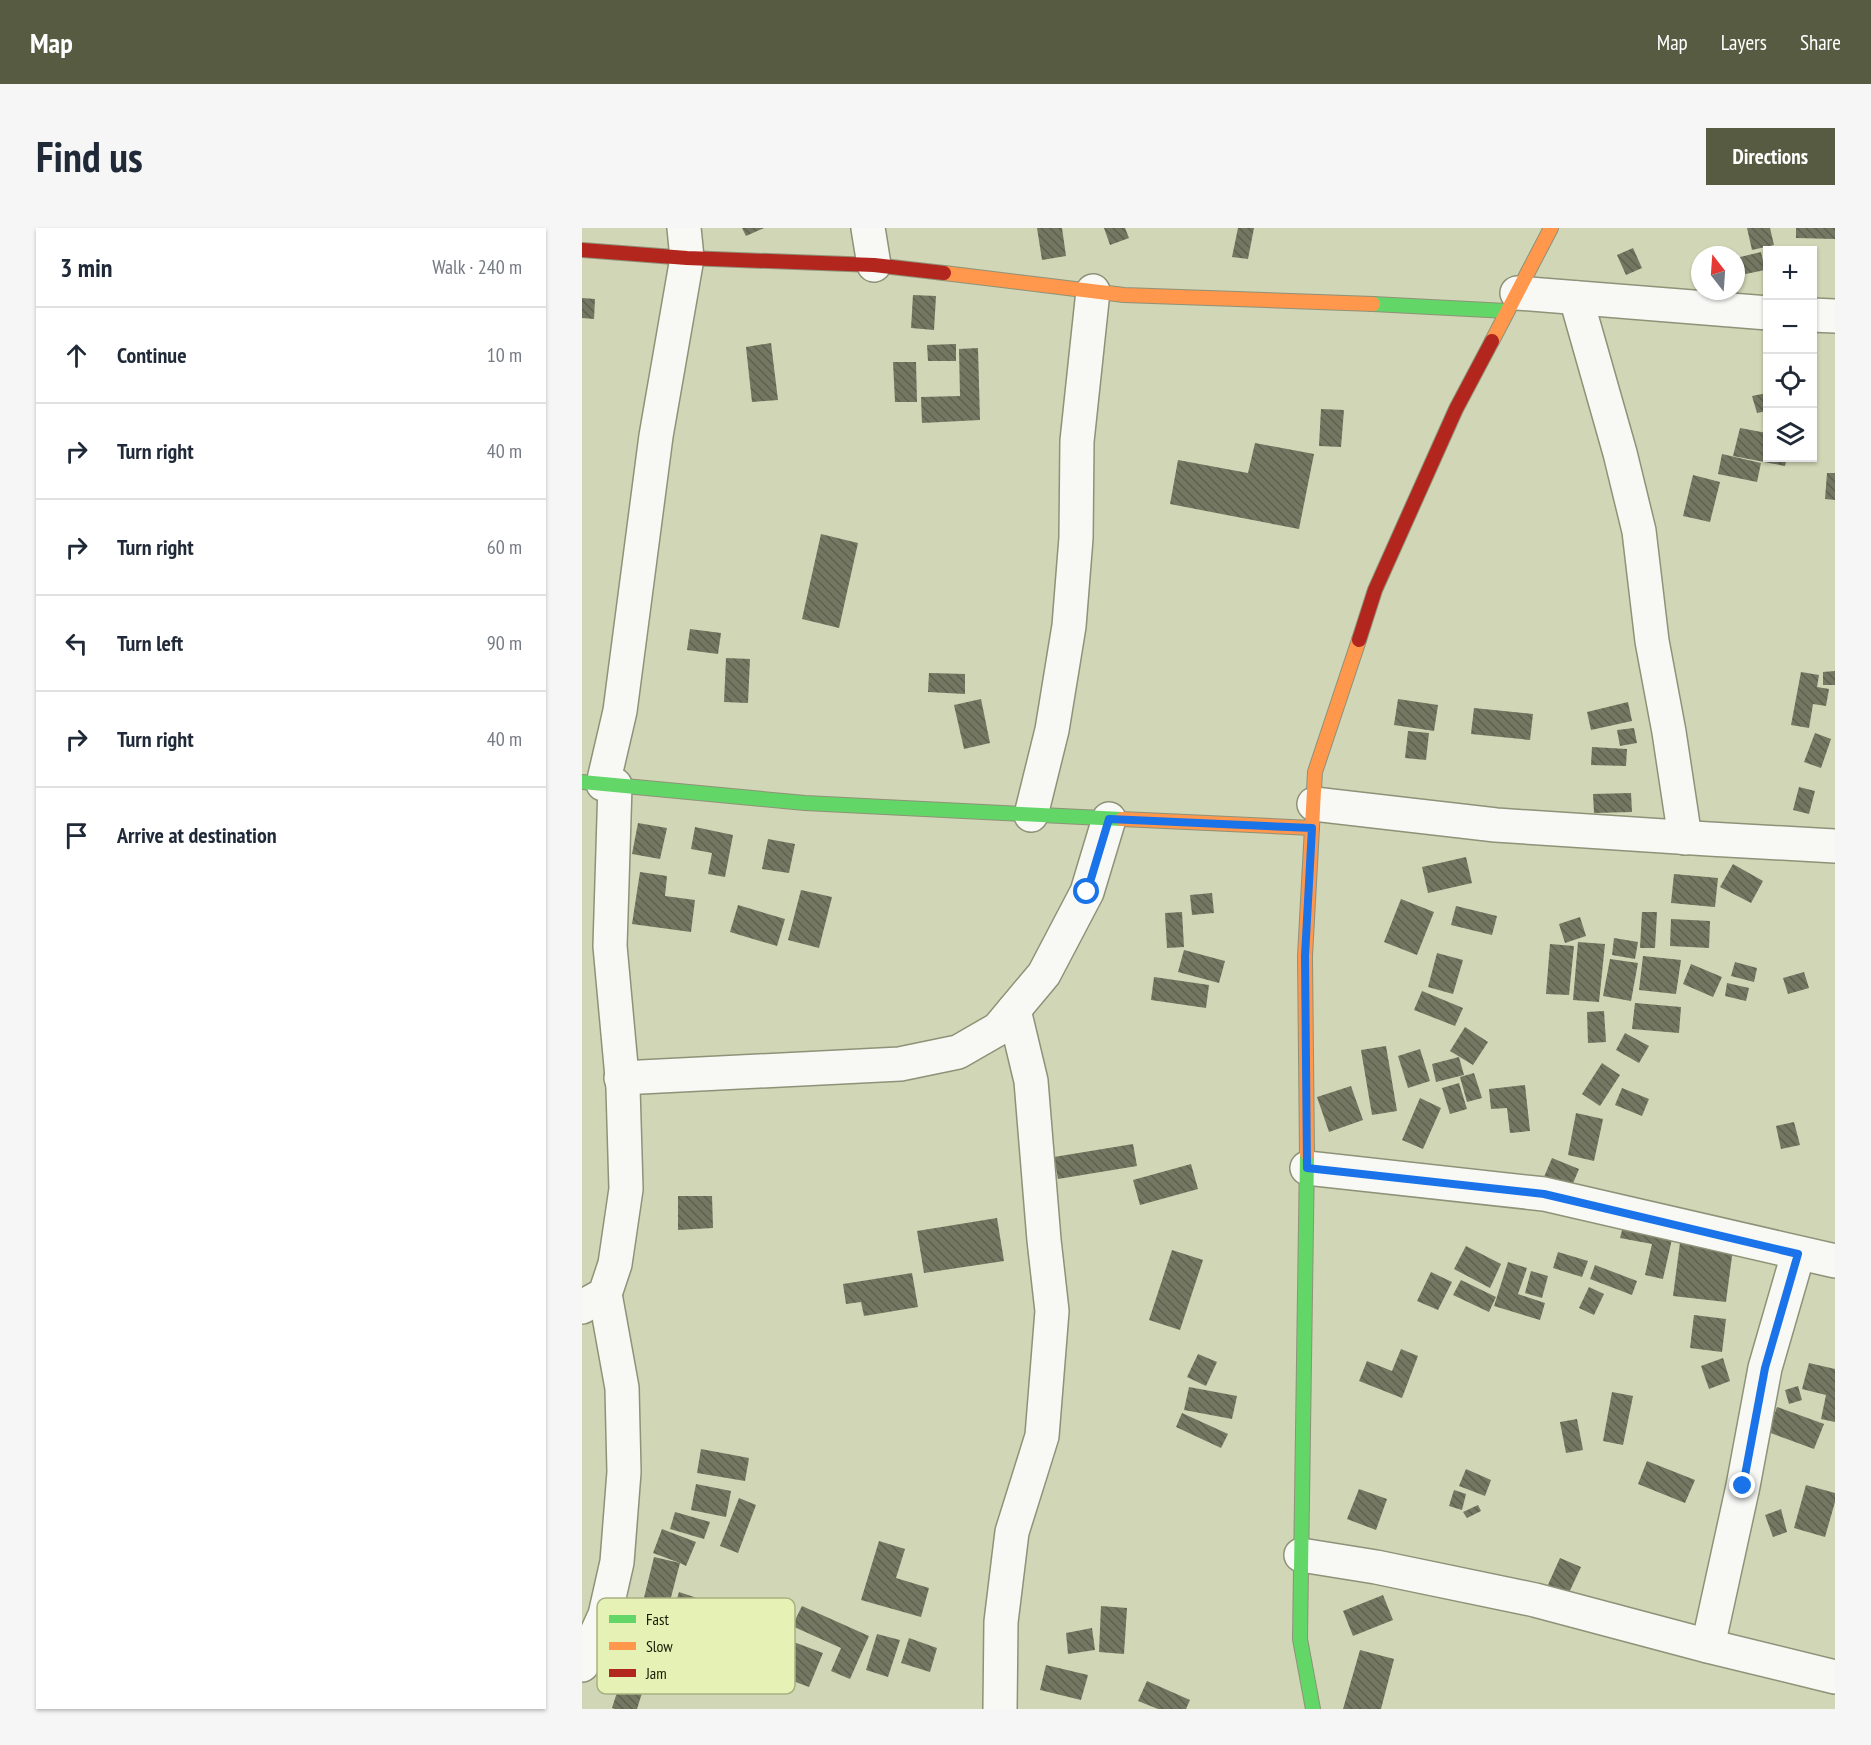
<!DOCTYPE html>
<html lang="en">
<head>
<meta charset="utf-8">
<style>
	:root { --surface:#fff; --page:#f6f6f7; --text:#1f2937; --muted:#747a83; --line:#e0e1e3; --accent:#575b42 }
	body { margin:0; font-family:"PT Sans Narrow",sans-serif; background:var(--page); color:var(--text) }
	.controls { position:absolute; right:18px; top:18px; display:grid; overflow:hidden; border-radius:0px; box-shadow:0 2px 4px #0004 }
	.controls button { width:54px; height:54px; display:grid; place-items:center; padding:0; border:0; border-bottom:2px solid var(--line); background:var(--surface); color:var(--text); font:30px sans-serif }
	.compass { position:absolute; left:1109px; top:18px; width:54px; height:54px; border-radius:50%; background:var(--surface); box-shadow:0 2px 4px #0004; rotate:343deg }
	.stop { position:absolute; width:18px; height:18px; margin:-14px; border:4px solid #1a73e8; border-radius:50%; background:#fff }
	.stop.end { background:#1a73e8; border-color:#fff; box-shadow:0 2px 6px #0008 }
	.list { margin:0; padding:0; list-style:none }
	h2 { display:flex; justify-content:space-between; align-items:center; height:78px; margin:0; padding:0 24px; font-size:26px }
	h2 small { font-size:20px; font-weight:400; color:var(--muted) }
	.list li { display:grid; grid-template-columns:39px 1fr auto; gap:18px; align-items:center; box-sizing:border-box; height:96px; padding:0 24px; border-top:2px solid var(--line) }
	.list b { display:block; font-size:22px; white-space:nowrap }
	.list em { font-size:20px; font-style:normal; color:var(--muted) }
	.icon { flex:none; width:33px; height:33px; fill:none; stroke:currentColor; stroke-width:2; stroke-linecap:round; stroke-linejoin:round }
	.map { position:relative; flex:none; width:1253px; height:1481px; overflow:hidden; border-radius:0px }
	header { display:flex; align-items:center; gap:36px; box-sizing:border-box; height:84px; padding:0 30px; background:var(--accent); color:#fff }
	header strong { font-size:28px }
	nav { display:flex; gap:33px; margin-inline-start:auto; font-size:21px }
	.intro { display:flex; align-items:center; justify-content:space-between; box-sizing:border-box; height:144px; padding:0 36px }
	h1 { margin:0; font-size:42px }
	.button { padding:15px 27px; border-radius:0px; background:var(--accent); color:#fff; font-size:21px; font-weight:700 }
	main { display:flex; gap:36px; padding:0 36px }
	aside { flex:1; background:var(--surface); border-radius:0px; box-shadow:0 2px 4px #0004 }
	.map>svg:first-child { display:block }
	.building { fill:url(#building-back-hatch) }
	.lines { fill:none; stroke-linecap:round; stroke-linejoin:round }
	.street-casing { stroke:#8e9278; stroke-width:36 }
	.fast-casing { stroke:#8e9278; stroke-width:16 }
	.slow-casing { stroke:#8e9278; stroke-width:16 }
	.jam-casing { stroke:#8e9278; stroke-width:16 }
	.street { stroke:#f8f9f4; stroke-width:33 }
	.fast { stroke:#63d668; stroke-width:14 }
	.slow { stroke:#ff974d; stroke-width:14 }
	.jam { stroke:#b3261e; stroke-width:14 }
	.route { stroke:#1a73e8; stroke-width:8 }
	.key { fill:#e6f2b5; stroke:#a8b180; stroke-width:1.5 }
	.key-label { font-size:16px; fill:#161903 }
</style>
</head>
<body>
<header>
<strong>Map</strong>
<nav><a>Map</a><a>Layers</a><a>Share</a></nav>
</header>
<div class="intro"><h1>Find us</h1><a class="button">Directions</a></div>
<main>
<aside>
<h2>3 min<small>Walk · 240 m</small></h2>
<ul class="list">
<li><svg class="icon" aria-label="ahead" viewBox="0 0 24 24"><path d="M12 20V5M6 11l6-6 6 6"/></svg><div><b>Continue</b></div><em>10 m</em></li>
<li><svg class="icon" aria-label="right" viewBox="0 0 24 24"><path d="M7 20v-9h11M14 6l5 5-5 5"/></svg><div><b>Turn right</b></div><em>40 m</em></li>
<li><svg class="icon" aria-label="right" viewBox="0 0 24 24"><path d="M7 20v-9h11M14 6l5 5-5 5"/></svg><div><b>Turn right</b></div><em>60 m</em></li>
<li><svg class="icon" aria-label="left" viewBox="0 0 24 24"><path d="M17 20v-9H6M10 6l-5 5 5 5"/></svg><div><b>Turn left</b></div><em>90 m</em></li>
<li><svg class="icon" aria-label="right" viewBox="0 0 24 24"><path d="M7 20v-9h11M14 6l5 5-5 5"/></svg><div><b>Turn right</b></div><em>40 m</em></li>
<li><svg class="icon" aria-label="arrive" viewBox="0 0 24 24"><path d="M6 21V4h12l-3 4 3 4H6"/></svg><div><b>Arrive at destination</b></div></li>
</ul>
</aside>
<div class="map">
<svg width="1253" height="1481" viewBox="0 0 1253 1481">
	<defs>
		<pattern id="building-back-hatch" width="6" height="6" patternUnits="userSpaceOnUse" patternTransform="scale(1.5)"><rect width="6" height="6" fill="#747761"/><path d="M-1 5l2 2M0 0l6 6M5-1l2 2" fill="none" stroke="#5e614e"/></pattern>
	</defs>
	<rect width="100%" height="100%" fill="#d1d6b6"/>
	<!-- building -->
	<g class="building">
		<path d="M160 0H182L164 8Z"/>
		<path d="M455 0H480L484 28 460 32Z"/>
		<path d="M522 0H543L547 10 528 17Z"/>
		<path d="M656 0H672L666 31 650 29Z"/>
		<path d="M1165 0H1188L1192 17 1170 22Z"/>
		<path d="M1214 0H1253V11L1214 10Z"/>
		<path d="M1051 20 1060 40 1044 47 1035 27Z"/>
		<path d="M1179 24 1183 42 1154 48V30Z"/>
		<path d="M331 67 354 68 352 102 329 100Z"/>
		<path d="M0 70 13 71 12 91 0 90Z"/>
		<path d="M189 115 196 172 170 174 164 119Z"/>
		<path d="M374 116V133H346L345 117Z"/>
		<path d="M396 120 398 192 340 195 339 169 378 168 377 121Z"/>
		<path d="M311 134H334L335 174H313Z"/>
		<path d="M1185 165V183L1175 185 1170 168Z"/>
		<path d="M739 181 762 182 759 219 737 218Z"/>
		<path d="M1158 200 1185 205V230H1205L1203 238 1151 228Z"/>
		<path d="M673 215 732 226 717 301 588 276 596 232 666 245Z"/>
		<path d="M1140 226 1179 235 1175 254 1136 246Z"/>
		<path d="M1245 245H1253V272L1243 271Z"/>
		<path d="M1111 247 1138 254 1128 294 1101 288Z"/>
		<path d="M239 306 276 315 257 400 220 391Z"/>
		<path d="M108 401 139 405 136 426 105 422Z"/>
		<path d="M144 430 168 431 166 475 142 474Z"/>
		<path d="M1253 443V457H1241V444Z"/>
		<path d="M1219 444 1237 447 1235 459 1247 461 1244 478 1231 476 1227 500 1209 497Z"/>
		<path d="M347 445 383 446V466L346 464Z"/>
		<path d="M399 471 408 515 382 521 372 477Z"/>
		<path d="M816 471 856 477 852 503 812 497Z"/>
		<path d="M1046 474 1050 493 1009 502 1005 484Z"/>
		<path d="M892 480 951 486 948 512 889 506Z"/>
		<path d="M1052 500 1055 515 1038 518 1035 502Z"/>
		<path d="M826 503 847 505 844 532 823 530Z"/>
		<path d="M1233 505 1249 511 1239 540 1222 534Z"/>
		<path d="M1010 519 1045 521 1044 538 1009 537Z"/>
		<path d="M1217 559 1233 563 1227 586 1211 582Z"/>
		<path d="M1049 565 1050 584 1012 585 1011 566Z"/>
		<path d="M56 595 85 600 78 631 50 626Z"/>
		<path d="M113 599 151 607 143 649 126 646 130 625 109 621Z"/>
		<path d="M186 611 213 616 207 645 180 641Z"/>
		<path d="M884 629 890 655 846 665 840 639Z"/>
		<path d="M1151 636 1181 653 1169 675 1138 659Z"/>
		<path d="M58 644 85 648 83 668 113 672 109 704 50 696Z"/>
		<path d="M1092 646 1136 650 1133 679 1089 675Z"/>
		<path d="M219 662 250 669 237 720 206 712Z"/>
		<path d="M630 665 632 685 610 687 608 667Z"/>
		<path d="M819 671 852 684 835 727 802 714Z"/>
		<path d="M156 677 203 691 195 718 148 704Z"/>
		<path d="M874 678 915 688 910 707 869 697Z"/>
		<path d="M600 684 602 719 585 720 583 685Z"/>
		<path d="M1060 684H1075L1073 720H1058Z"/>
		<path d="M998 689 1004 708 983 715 977 696Z"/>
		<path d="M1089 691 1128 693 1127 720 1088 718Z"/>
		<path d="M1032 710 1056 714 1053 731 1030 727Z"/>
		<path d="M996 714 1023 716 1017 774 991 772Z"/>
		<path d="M968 716 992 718 987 767 964 766Z"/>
		<path d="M602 722 643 733 637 755 596 744Z"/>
		<path d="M855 725 881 732 871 766 846 759Z"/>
		<path d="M1061 728 1099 732 1094 766 1057 762Z"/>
		<path d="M1028 731 1056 735 1049 773 1021 768Z"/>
		<path d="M1153 734 1175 740 1172 754 1149 748Z"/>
		<path d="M1109 736 1140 749 1131 769 1101 756Z"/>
		<path d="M1222 744 1227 760 1206 766 1201 750Z"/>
		<path d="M572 749 627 757 624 780 569 772Z"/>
		<path d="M1145 755 1167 760 1164 773 1143 768Z"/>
		<path d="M840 763 881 780 873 798 832 782Z"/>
		<path d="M1053 775 1099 779 1097 805 1050 801Z"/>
		<path d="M1022 783 1024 814 1006 815 1005 784Z"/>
		<path d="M883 799 906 814 891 837 868 823Z"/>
		<path d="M1043 805 1067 818 1057 835 1034 822Z"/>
		<path d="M804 818 815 883 790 887 779 822Z"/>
		<path d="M838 821 848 853 826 860 816 828Z"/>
		<path d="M877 829 882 847 854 854 850 836Z"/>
		<path d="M1020 835 1038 847 1018 878 1000 866Z"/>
		<path d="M892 845 900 870 885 874 878 849Z"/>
		<path d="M877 855 885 881 868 886 860 860Z"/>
		<path d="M943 857 948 903 928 905 925 880 909 881 907 861Z"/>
		<path d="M769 858 781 892 747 904 735 869Z"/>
		<path d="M1040 860 1067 871 1060 888 1033 877Z"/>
		<path d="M838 870 859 880 841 921 820 912Z"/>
		<path d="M994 885 1021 891 1012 933 986 927Z"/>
		<path d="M1212 894 1218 917 1199 921 1194 898Z"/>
		<path d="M551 916 555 938 476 951 472 929Z"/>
		<path d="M970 930 997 941 989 960 962 949Z"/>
		<path d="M609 936 616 961 558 977 551 952Z"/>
		<path d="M96 968H130L131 1000 96 1002Z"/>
		<path d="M415 990 422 1033 342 1045 335 1003Z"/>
		<path d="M1043 991 1092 1002 1081 1051 1063 1047 1070 1016 1038 1010Z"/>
		<path d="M1099 1007 1152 1013 1144 1074 1091 1068Z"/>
		<path d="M884 1018 919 1036 908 1060 872 1041Z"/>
		<path d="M590 1022 621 1032 598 1102 567 1092Z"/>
		<path d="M976 1024 1006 1033 1000 1049 971 1040Z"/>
		<path d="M926 1034 945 1040 936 1066 963 1075 958 1092 912 1078Z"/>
		<path d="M1013 1037 1055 1053 1050 1067 1008 1051Z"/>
		<path d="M949 1043 966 1048 960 1070 943 1065Z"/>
		<path d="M849 1044 870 1054 856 1082 835 1073Z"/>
		<path d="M330 1045 336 1079 282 1088 279 1074 264 1076 261 1056Z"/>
		<path d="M879 1052 914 1069 907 1084 871 1067Z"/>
		<path d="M1007 1059 1022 1066 1012 1087 997 1080Z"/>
		<path d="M1112 1087 1144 1091 1140 1124 1108 1120Z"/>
		<path d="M819 1121 836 1128 820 1170 777 1153 785 1133 810 1143Z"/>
		<path d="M616 1126 635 1134 624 1158 605 1149Z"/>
		<path d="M1141 1130 1148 1153 1127 1161 1119 1138Z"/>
		<path d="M1227 1135 1253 1141V1194L1239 1191 1244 1167 1220 1161Z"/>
		<path d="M1216 1158 1220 1172 1207 1176 1203 1162Z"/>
		<path d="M607 1159 655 1168 650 1191 602 1182Z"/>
		<path d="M1030 1164 1051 1168 1041 1217 1021 1213Z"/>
		<path d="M1195 1179 1242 1196 1232 1221 1186 1204Z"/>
		<path d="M600 1185 646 1206 639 1220 594 1199Z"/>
		<path d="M995 1191 1001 1222 984 1225 978 1194Z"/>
		<path d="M119 1221 167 1230 163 1253 115 1245Z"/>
		<path d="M1065 1233 1113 1252 1103 1275 1056 1256Z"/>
		<path d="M884 1241 909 1252 903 1268 877 1258Z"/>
		<path d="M114 1256 149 1263 144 1289 109 1282Z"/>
		<path d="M1224 1257 1253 1265V1274L1243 1309 1212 1300Z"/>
		<path d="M777 1261 805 1271 794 1302 765 1291Z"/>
		<path d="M872 1262 884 1266 880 1282 867 1278Z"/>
		<path d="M157 1270 174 1277 156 1325 138 1318Z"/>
		<path d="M896 1277 899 1283 885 1290 881 1284Z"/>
		<path d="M1199 1281 1205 1304 1191 1309 1183 1287Z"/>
		<path d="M93 1284 128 1294 122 1311 88 1301Z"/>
		<path d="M80 1301 114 1314 104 1338 98 1335 82 1396 57 1390 72 1329 98 1335 71 1325Z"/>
		<path d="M297 1313 323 1321 314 1350 347 1360 339 1389 279 1372Z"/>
		<path d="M978 1330 999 1339 985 1369 965 1359Z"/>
		<path d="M97 1364 118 1371 101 1427 79 1421Z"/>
		<path d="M801 1367 811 1392 771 1408 761 1383Z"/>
		<path d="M220 1378 287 1408 268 1451 249 1443 259 1420 210 1398Z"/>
		<path d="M519 1378 545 1380 542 1426 517 1424Z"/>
		<path d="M510 1400 513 1422 486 1426 484 1405Z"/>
		<path d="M295 1406 318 1412 306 1449 284 1442Z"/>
		<path d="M327 1410 355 1420 348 1444 319 1435Z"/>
		<path d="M209 1413 241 1425 227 1459 195 1447Z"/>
		<path d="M49 1420 72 1427 55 1481H33L30 1480Z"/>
		<path d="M778 1422 812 1431 799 1481H761Z"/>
		<path d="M464 1437 506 1447 499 1472 458 1462Z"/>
		<path d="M565 1453 608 1472 604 1481H576L556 1473Z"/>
	</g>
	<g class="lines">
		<!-- street casing -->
		<g class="street-casing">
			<g id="street">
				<path d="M286 0 292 37"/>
				<path d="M935 65 1186 85"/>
				<path d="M994 70 1038 225 1057 303 1070 413 1087 504 1103 610"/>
				<path d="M1230 87 1253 88"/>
				<path d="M21 556 38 483 74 208 105 30 102 0"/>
				<path d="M732 576 914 597 1127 611 1253 618"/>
				<path d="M449 587 470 502 487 398 494 310 495 213 511 63"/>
				<path d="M39 850 318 836 376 824 416 801 462 746 505 664 527 591"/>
				<path d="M725 940 962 966 1253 1033"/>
				<path d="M0 1079 23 1066 33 1036 44 961 41 860 28 718 33 557"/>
				<path d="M719 1327 794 1339 953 1372 1126 1418 1253 1449"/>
				<path d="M1126 1418 1161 1258 1183 1140 1216 1026"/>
				<path d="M0 1437 23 1387 35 1334 42 1244 40 1160 23 1066"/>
				<path d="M418 1481 419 1394 430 1304 460 1208 470 1083 462 1012 449 853 432 782"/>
			</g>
		</g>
		<!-- fast casing -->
		<g class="fast-casing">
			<g id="fast">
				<path d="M791 76 925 83"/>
				<path d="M0 554 223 575 540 591"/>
				<path d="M725 926 718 1411 731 1481"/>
			</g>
		</g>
		<!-- slow casing -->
		<g class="slow-casing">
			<g id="slow">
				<path d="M362 45 542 67 791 76"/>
				<path d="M910 113 969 0"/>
				<path d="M540 591 730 600"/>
				<path d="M725 926 723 728 733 544 777 412"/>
			</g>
		</g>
		<!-- jam casing -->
		<g class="jam-casing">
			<g id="jam">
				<path d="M0 22 105 30 292 37 362 45"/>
				<path d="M777 412 793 362 874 181 910 113"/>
			</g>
		</g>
		<!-- street -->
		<use href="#street" class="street"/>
		<!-- fast -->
		<use href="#fast" class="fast"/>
		<!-- slow -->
		<use href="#slow" class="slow"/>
		<!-- jam -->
		<use href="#jam" class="jam"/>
	</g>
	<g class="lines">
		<!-- route -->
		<path class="route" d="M505 664 527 591 730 600 723 728 725 940 962 966 1216 1026 1183 1140 1161 1258"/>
	</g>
	<!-- legend -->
	<rect x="15" y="1370" width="198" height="96" rx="9" class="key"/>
	<rect x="27" y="1387" width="27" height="8" fill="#63d668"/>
	<rect x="27" y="1414" width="27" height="8" fill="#ff974d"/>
	<rect x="27" y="1441" width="27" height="8" fill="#b3261e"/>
	<g class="key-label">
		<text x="64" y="1397">Fast</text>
		<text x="64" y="1424">Slow</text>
		<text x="64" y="1451">Jam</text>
	</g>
</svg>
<div class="controls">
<button>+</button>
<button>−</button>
<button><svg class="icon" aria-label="locate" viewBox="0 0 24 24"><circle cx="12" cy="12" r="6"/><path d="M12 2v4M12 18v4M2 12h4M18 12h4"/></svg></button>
<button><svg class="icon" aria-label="layers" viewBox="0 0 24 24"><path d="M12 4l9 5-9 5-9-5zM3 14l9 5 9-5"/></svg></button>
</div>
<svg class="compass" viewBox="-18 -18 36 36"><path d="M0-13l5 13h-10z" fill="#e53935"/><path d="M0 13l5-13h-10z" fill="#747a83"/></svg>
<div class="stop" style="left:505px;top:664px"></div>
<div class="stop end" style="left:1161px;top:1258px"></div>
</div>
</main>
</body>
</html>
